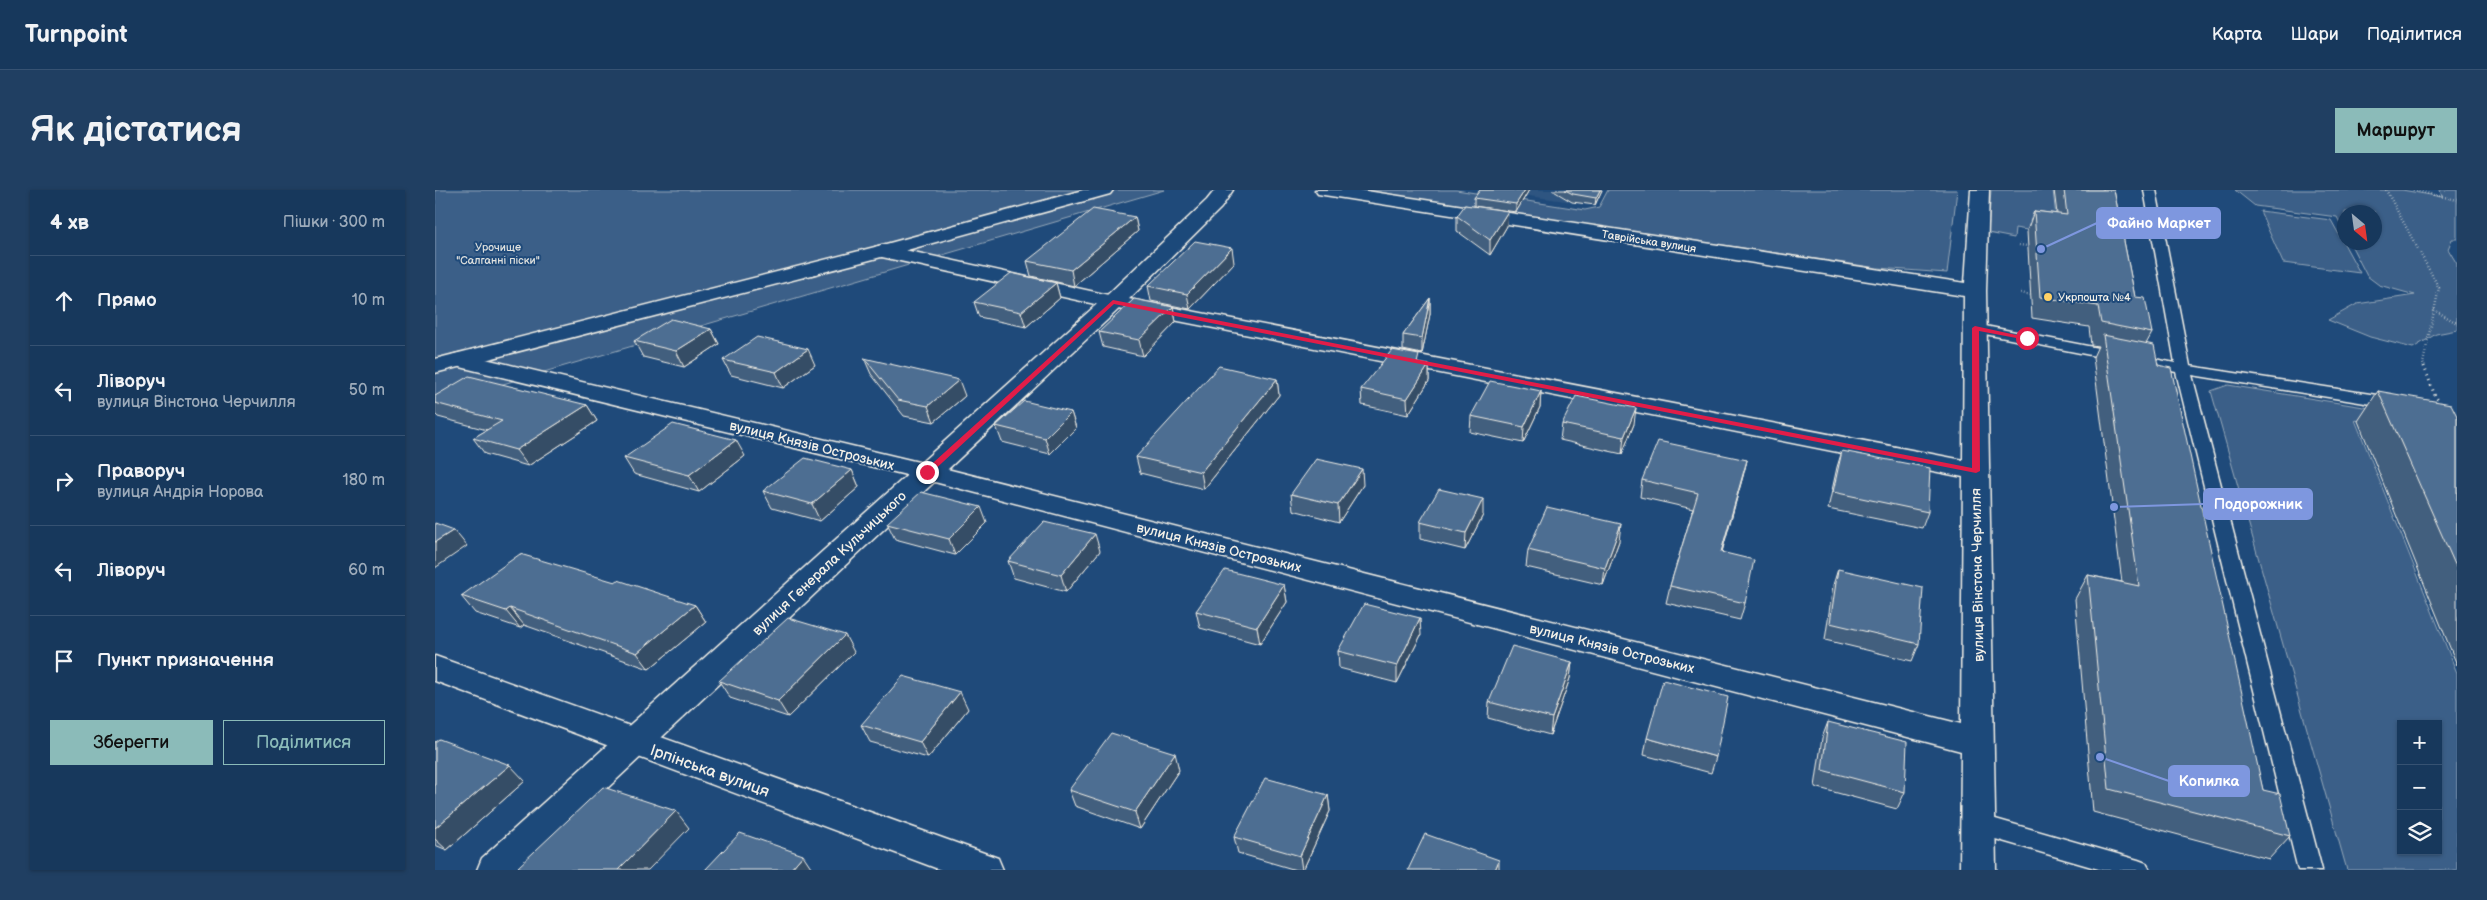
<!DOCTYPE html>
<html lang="uk">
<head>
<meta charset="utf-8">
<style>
	:root { --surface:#17385c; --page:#203f62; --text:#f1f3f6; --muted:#9eacbb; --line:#365272; --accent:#8bbbb9 }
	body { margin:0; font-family:"Balsamiq Sans",sans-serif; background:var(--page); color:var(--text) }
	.controls { position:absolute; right:15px; bottom:15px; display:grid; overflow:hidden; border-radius:0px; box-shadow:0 1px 4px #0004 }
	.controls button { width:45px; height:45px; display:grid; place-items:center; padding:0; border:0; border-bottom:1px solid var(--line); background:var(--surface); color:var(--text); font:25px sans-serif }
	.compass { position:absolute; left:1902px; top:15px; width:45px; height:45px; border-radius:50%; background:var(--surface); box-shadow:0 1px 4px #0004; rotate:151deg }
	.stop { position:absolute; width:15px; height:15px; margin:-11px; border:4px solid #e11d48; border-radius:50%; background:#fff }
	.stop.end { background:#e11d48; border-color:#fff; box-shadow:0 1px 5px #0008 }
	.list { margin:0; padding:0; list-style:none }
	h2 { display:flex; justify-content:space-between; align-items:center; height:65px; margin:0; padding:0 20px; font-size:21px }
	h2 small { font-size:16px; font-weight:400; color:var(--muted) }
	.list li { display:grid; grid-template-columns:32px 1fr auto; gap:15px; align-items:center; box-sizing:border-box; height:90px; padding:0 20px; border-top:1px solid var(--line) }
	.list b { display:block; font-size:19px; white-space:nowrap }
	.list p { margin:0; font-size:16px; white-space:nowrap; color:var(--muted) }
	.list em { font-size:16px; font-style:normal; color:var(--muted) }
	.actions { display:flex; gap:10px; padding:15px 20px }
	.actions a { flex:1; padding:11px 0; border:1px solid var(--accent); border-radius:0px; text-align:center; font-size:18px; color:var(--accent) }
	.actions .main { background:var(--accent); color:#111 }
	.icon { flex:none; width:28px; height:28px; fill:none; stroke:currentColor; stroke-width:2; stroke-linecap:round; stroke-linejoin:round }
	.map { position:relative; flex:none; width:2022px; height:680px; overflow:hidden; border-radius:0px }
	header { display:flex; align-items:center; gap:30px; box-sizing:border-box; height:70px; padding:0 25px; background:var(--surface); border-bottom:1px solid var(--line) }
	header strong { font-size:24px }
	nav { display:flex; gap:28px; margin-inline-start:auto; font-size:18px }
	.intro { display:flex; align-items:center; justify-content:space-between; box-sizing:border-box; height:120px; padding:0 30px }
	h1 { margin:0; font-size:35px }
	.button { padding:12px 22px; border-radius:0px; background:var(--accent); color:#111; font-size:18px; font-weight:700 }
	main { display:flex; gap:30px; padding:0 30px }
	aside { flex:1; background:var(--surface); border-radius:0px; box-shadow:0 1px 4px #0004 }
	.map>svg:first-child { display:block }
	.built { fill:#2d5581 }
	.green { fill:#3a5f88; stroke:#97a8b8; fill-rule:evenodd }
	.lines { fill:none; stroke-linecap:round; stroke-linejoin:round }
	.service-casing { stroke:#f4f1e8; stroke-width:3 }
	.minor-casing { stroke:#f4f1e8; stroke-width:3 }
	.tertiary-casing { stroke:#f4f1e8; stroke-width:3 }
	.path-far1 { stroke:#f4f1e8; stroke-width:2.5; stroke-dasharray:0.5 2.5; stroke-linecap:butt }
	.path { stroke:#f4f1e8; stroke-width:3; stroke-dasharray:1 4; stroke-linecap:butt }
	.service { fill:#1f4a7a; fill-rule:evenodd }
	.minor { fill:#1f4a7a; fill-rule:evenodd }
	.tertiary { fill:#1f4a7a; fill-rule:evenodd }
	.wall { fill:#425f7e; stroke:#f4f1e8 }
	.shaded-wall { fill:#364d66; stroke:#f4f1e8 }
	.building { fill:#4d6e92; stroke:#f4f1e8 }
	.route { fill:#e11d48 }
	.poi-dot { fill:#ffd166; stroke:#1f4a7a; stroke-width:2 }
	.labels { text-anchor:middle; stroke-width:4; stroke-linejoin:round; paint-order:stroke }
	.far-street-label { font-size:11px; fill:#f4f1e8; stroke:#1f4a7a }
	.far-park-label { font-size:11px; fill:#e1e2de; stroke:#1f4a7a }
	.far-poi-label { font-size:11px; fill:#f4f1e8; stroke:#1f4a7a; text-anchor:start }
	.street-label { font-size:14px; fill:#f4f1e8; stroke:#1f4a7a }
	.near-street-label { font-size:16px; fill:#f4f1e8; stroke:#1f4a7a }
	.leader { fill:none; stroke:#7e97df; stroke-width:2 }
	.callout-dot { fill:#7e97df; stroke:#1f4a7a; stroke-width:2 }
	.callout { fill:#7e97df; stroke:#7e97df; stroke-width:2 }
	.callout-label { font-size:15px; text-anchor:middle; font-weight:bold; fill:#fff }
</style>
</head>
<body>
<header>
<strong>Turnpoint</strong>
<nav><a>Карта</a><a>Шари</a><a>Поділитися</a></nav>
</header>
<div class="intro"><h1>Як дістатися</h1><a class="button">Маршрут</a></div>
<main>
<aside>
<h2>4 хв<small>Пішки · 300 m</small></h2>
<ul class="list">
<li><svg class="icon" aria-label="ahead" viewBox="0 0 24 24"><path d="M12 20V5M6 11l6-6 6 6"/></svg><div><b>Прямо</b></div><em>10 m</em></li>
<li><svg class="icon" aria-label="left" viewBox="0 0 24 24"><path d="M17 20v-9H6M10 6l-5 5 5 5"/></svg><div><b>Ліворуч</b><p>вулиця Вінстона Черчилля</p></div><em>50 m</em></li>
<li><svg class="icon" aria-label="right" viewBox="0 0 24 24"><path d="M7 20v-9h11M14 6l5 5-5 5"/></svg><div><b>Праворуч</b><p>вулиця Андрія Норова</p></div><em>180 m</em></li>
<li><svg class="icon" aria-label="left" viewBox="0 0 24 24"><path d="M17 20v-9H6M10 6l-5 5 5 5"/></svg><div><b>Ліворуч</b></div><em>60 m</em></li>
<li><svg class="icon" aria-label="arrive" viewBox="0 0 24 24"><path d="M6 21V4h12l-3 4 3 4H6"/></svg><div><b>Пункт призначення</b></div></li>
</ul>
<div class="actions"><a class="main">Зберегти</a><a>Поділитися</a></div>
</aside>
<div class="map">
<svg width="2022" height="680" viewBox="0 0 2022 680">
	<rect width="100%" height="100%" fill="#1f4a7a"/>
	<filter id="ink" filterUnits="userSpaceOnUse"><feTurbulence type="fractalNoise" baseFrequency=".02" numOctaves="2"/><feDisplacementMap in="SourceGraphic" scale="10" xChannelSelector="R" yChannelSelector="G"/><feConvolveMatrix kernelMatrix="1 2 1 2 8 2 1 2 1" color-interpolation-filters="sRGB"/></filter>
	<g filter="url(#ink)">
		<!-- built -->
		<path class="built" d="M1051 0H1167L1160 15Z"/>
		<!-- green -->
		<g class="green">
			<path d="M0 0H729L0 214Z"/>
			<path d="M917 0H1021L1150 20 1164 17 1173 0H1522L1512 83 1443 78Z"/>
			<path d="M1556 0H1618L1623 45 1580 38 1579 48 1553 43Z"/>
			<path d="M1800 0H1967L2007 7 2005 0H2022V49H2017L2013 59 2022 74V140L2001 144 1978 158 1935 147 1893 130 1922 114 1980 105 1944 95 1932 86 1915 53 1940 52V22H1910L1909 41 1902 27 1820 16Z"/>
			<path d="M1825 21 1896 30 1925 83 1848 73Z"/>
			<path d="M1793 195 1978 225 1998 243 1920 230 2022 483V680H1912L1776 201ZM1966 534H2003V661H1966Z"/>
		</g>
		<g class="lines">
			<!-- service casing -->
			<g class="service-casing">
				<g id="service">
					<path d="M1709 0H1721L1755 176 1961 208 1969 213 1961 218 1757 185 1887 680H1863L1741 182 1540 142 1533 138 1540 134 1740 173Z"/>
					<path d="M1543 624 1703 670 1711 673 1715 680H1667L1543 644 1535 641 1532 634 1535 627Z"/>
				</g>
			</g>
			<!-- minor casing -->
			<g class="minor-casing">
				<g id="minor">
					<path d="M880 0H925L1530 93 1536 0H1554L1551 101 1561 680H1525L1526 561 492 290 17 175 14 170 17 165 25 163 492 274 1526 534 1528 287 678 118 447 67 440 65 437 61 440 57 447 55 678 106 1528 270 1529 106 889 5 883 4Z"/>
					<path d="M0 466 563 668 568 680H506L0 491Z"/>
				</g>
			</g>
			<!-- tertiary casing -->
			<g class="tertiary-casing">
				<g id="tertiary">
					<path d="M648 0H678L675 4 454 65 0 183V169L440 57Z"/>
					<path d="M780 0H798L786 18 686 117 85 680H42L47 668 670 107 772 10Z"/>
				</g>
			</g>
			<!-- path-far1 -->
			<g class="path-far1">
				<path d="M1951 0 2004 98 1988 173 1989 177"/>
				<path d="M1978 0 2022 10"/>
				<path d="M1584 55 1593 56"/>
				<path d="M1586 103 1595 105"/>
				<path d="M1999 120 2022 133"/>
			</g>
			<!-- path -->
			<path class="path" d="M1989 176 2000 206 2006 214"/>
			<!-- service -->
			<use href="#service" class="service"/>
			<!-- minor -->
			<use href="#minor" class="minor"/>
			<!-- tertiary -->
			<use href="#tertiary" class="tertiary"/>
		</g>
		<!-- wall -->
		<g class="wall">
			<path d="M1045 0H1094L1081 22 1039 16V8Z"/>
			<path d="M1117 0H1167L1160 15 1137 12Z"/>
			<path d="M1619 0H1679L1700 107 1717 143 1711 154 1723 175 1828 600 1855 646 1834 669 1658 622 1640 409 1653 385 1687 392 1658 167 1663 156 1656 155 1654 137 1597 128 1592 41 1599 21 1622 24Z"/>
			<path d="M1022 26 1072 36 1055 65 1022 41Z"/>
			<path d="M700 27 703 41 639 96 596 86 592 71Z"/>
			<path d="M799 73 755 119 716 111 713 96Z"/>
			<path d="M621 93 625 108 591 137 544 127 539 112Z"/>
			<path d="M995 108V124L987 164 968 160V145Z"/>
			<path d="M738 117 741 132 708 166 668 157 664 142Z"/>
			<path d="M276 139 284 154 249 177 208 167 199 151Z"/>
			<path d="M429 168 530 206 499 232 469 226 436 184Z"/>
			<path d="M288 170 380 175 348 198 296 185Z"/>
			<path d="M994 175V191L973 225 927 215 926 199Z"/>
			<path d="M842 189 844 205 769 299 705 283 701 267Z"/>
			<path d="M1106 201 1105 217 1088 253 1035 242 1036 226Z"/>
			<path d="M1943 201 2022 226V475L1923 231Z"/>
			<path d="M0 206 152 215 162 231 93 276 50 264 38 248 52 240 3 227 0 224Z"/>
			<path d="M636 222 641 238 615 264 567 252 561 236Z"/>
			<path d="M1127 234H1199L1187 264 1125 250Z"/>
			<path d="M1407 261 1493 322 1487 338 1393 319 1402 277Z"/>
			<path d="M310 266 264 302 199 284 189 268Z"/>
			<path d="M1312 270 1308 286 1287 362 1310 413 1305 430 1231 413 1235 396 1258 319 1205 307 1207 290Z"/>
			<path d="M417 280 424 297 385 331 337 318 328 301Z"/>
			<path d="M928 295 904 332 858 320 856 304Z"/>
			<path d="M1048 325 1030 360 985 349V332Z"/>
			<path d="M452 333H552L520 365 460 349Z"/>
			<path d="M1184 351 1168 395 1091 377 1093 360Z"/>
			<path d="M665 361 631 402 579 388 573 371Z"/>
			<path d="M1403 379 1484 454 1477 471 1390 450 1398 395Z"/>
			<path d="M849 395 852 412 825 454 765 438 761 421Z"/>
			<path d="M26 406 260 415 271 432 214 479 89 435 85 438 40 423Z"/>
			<path d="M986 445 962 493 904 478 903 461Z"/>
			<path d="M419 462 353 527 295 508 284 491Z"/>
			<path d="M1137 472 1135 488 1115 545 1053 528 1054 512Z"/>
			<path d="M533 519 493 568 435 552 426 535Z"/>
			<path d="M1393 532 1470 602 1462 619 1380 597 1387 548Z"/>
			<path d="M1212 548 1281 567 1276 583 1209 565Z"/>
			<path d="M0 552 90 591 12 660 0 655Z"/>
			<path d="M744 580 705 639 640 616 634 600Z"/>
			<path d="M893 605 895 621 868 680H861L803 663 799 647Z"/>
		</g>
		<!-- shaded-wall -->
		<g class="shaded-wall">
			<path d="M1090 0H1094L1081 22V14Z"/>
			<path d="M1165 0H1167L1160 15 1161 8Z"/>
			<path d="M1073 21 1072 36 1055 65V50Z"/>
			<path d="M700 27 703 41 639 96 636 80Z"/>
			<path d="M797 58 799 73 755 119 752 104Z"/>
			<path d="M621 93 625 108 591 137 586 122Z"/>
			<path d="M995 108V124L987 164V148Z"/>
			<path d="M738 117 741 132 708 166 704 150Z"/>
			<path d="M276 139 284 154 249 177 241 161Z"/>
			<path d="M373 159 380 175 348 198 341 182Z"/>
			<path d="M994 175V191L973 225 972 209Z"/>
			<path d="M842 189 844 205 769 299 766 282Z"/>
			<path d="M524 190 530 206 499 232 493 216Z"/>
			<path d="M1106 201 1105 217 1088 253 1089 237Z"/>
			<path d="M152 215 162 231 93 276 81 260Z"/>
			<path d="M1201 218 1199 234 1187 264 1189 247Z"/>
			<path d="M636 222 641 238 615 264 610 248Z"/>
			<path d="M301 250 310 266 264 302 254 285Z"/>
			<path d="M1312 270 1308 286 1282 379 1286 362Z"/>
			<path d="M927 279 928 295 904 332 903 315Z"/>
			<path d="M417 280 424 297 385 331 377 314Z"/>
			<path d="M1048 309V325L1030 360 1031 343Z"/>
			<path d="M546 317 552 333 520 365 514 349Z"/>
			<path d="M1186 334 1184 351 1168 395 1170 378Z"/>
			<path d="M19 340 32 356 0 378V352Z"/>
			<path d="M660 344 665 361 631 402 626 385Z"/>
			<path d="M849 395 852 412 825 454 822 437Z"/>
			<path d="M260 415 271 432 214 479 202 463Z"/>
			<path d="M75 418 89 435 85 438 71 421Z"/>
			<path d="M985 428 986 445 962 493V476Z"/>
			<path d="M410 445 419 462 353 527 343 511Z"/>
			<path d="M1137 472 1135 488 1115 545 1117 528Z"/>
			<path d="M525 502 533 519 493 568 485 552Z"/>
			<path d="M740 563 744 580 705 639 700 622Z"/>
			<path d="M75 575 90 591 12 660 0 649V638Z"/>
			<path d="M893 605 895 621 868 680H867L865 666Z"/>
			<path d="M241 621 254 638 213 680H183Z"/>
			<path d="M368 665 378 680H355Z"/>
			<path d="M1064 670V680H1060Z"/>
		</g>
		<!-- building -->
		<g class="building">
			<path d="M1045 0H1090L1081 14 1039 8Z"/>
			<path d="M1130 0H1165L1161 8 1138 4Z"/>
			<path d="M1629 0H1679L1700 107 1710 108 1717 143 1666 133 1663 116 1605 107 1599 21 1632 25Z"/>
			<path d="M1030 15 1073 21 1055 50 1022 26Z"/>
			<path d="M658 19 700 27 636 80 592 71Z"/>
			<path d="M760 51 797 58 752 104 713 96Z"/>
			<path d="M576 83 621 93 586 122 539 112Z"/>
			<path d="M995 108 987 148 968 145Z"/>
			<path d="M699 109 738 117 704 150 664 142Z"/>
			<path d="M236 129 276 139 241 161 199 151Z"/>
			<path d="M1668 145 1719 155 1723 175 1736 178 1828 600 1845 604 1855 646 1674 599 1653 385 1704 396Z"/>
			<path d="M322 147 373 159 341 182 288 170Z"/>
			<path d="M957 160 984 165 982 173 994 175 972 209 926 199Z"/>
			<path d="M429 168 524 190 493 216 463 210Z"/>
			<path d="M784 176 842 189 766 282 701 267Z"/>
			<path d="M34 186 152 215 81 260 38 248 67 231 0 213V206Z"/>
			<path d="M1055 191 1106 201 1089 237 1036 226Z"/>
			<path d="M1943 201 2016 214 2022 226V379Z"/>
			<path d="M1141 206 1201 218 1189 247 1127 234Z"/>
			<path d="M589 211 636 222 610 248 561 236Z"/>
			<path d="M238 234 301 250 254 285 189 268Z"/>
			<path d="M1223 251 1312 270 1286 362 1319 370 1310 413 1235 396 1263 303 1207 290Z"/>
			<path d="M1407 261 1495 278 1493 322 1398 302Z"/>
			<path d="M370 268 417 280 377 314 328 301Z"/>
			<path d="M881 269 927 279 903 315 856 304Z"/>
			<path d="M1004 299 1048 309 1031 343 985 332Z"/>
			<path d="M486 302 546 317 514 349 452 333Z"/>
			<path d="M1112 317 1186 334 1170 378 1093 360Z"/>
			<path d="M609 332 660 344 626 385 573 371Z"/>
			<path d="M0 333 19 340 0 352Z"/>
			<path d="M85 364 180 392 183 390 260 415 202 463 75 418 71 421 26 406Z"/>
			<path d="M1403 379 1488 398 1484 454 1395 433Z"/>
			<path d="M790 380 849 395 822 437 761 421Z"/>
			<path d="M929 414 985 428 962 476 903 461Z"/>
			<path d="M353 428 410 445 343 511 284 491Z"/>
			<path d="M1077 456 1137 472 1117 528 1054 512Z"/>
			<path d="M468 486 525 502 485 552 426 535Z"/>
			<path d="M1228 490 1293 507 1281 567 1212 548Z"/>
			<path d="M1393 532 1472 552 1470 602 1387 580Z"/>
			<path d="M676 543 740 563 700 622 634 600Z"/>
			<path d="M4 549 75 575 0 638V552Z"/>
			<path d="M830 588 893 605 865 666 799 647Z"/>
			<path d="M168 597 241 621 183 680H91L83 677Z"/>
			<path d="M305 643 368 665 355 680H270Z"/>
			<path d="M990 644 1064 670 1060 680H973Z"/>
		</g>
	</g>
	<!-- route -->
	<path class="route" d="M678 110 1537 278V138L1540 136 1595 148 1592 150 1544 141 1545 281 1541 283 679 114 495 284H489V281Z"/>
	<!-- markers -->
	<circle class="poi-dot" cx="1613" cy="107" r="5"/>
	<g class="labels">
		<!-- far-street labels -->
		<g class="far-street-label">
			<text transform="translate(1214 51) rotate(9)" y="4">Таврійська вулиця</text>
		</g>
		<!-- far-park labels -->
		<g class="far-park-label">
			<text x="63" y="61">Урочище<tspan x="63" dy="13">"Салганні піски"</tspan></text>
		</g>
		<!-- far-poi labels -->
		<g class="far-poi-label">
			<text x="1623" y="111">Укрпошта №4</text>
		</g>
		<!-- street labels -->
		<g class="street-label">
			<text transform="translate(377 255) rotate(14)" y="5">вулиця Князів Острозьких</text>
			<text transform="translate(784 357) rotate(14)" y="5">вулиця Князів Острозьких</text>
			<text transform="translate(394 373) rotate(-43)" y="5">вулиця Генерала Кульчицького</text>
			<text transform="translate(1542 385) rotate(-91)" y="5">вулиця Вінстона Черчилля</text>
			<text transform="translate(1177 458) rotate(14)" y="5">вулиця Князів Острозьких</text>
		</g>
		<!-- near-street labels -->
		<g class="near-street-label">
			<text transform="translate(275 580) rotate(20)" y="6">Ірпінська вулиця</text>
		</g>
	</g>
	<!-- callouts -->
	<path class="leader" d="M1606 59L1662 33M1679 317L1769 314M1665 567L1734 591"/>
	<g class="callout-dot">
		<circle cx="1606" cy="59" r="5"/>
		<circle cx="1679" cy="317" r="5"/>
		<circle cx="1665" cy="567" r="5"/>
	</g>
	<g class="callout">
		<rect x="1662" y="18" width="123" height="30" rx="5"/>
		<rect x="1769" y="299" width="108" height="30" rx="5"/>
		<rect x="1734" y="576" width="80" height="30" rx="5"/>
	</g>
	<g class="callout-label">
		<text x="1724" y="38">Файно Маркет</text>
		<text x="1823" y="319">Подорожник</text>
		<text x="1774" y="596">Копилка</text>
	</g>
</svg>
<div class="controls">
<button>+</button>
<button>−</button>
<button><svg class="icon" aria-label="layers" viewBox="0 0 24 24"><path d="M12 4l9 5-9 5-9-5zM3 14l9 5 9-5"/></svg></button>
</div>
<svg class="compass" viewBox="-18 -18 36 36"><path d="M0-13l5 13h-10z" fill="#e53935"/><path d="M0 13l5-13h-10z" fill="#9eacbb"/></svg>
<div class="stop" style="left:1592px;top:148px"></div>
<div class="stop end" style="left:492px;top:282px"></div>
</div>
</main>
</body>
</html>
